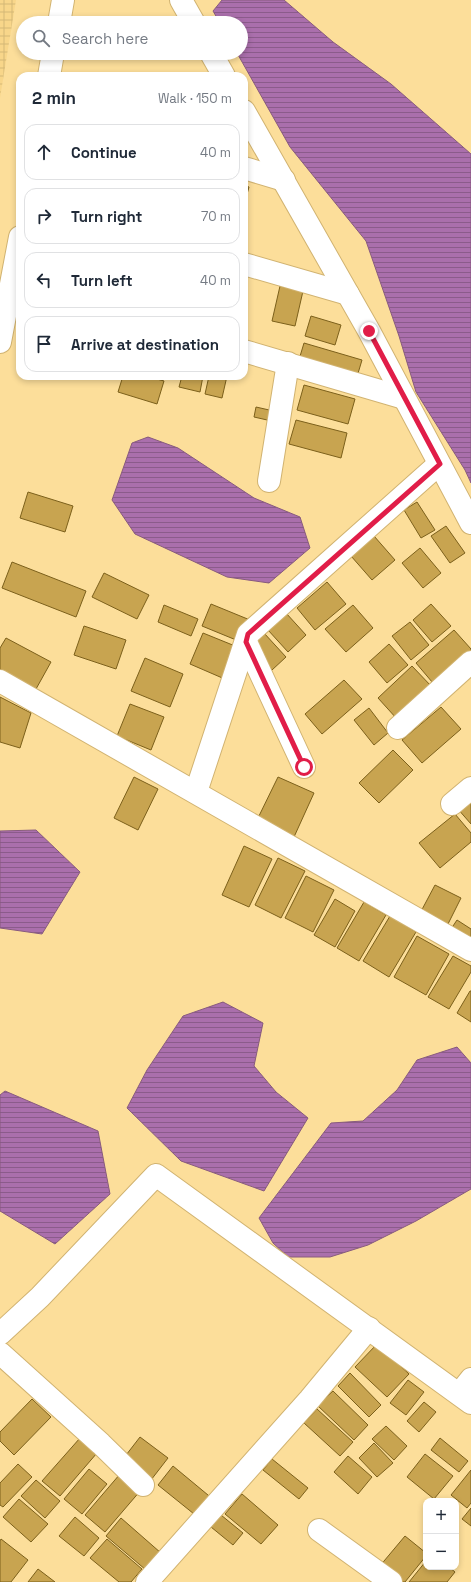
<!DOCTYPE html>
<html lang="en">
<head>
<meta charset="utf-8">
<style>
	:root { --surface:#fff; --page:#f2f2f3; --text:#1f2937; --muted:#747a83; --line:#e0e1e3 }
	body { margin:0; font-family:"Space Grotesk",sans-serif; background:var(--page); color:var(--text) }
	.controls { position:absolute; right:12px; bottom:12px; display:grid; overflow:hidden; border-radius:8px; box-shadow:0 2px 6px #0003 }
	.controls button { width:36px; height:36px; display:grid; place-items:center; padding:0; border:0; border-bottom:1px solid var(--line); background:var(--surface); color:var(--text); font:20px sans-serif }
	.stop { position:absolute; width:12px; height:12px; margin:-9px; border:3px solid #e11d48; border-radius:50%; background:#fff }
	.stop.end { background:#e11d48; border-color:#fff; box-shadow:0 1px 4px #0008 }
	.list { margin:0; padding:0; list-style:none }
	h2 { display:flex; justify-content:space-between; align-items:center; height:52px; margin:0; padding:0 16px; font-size:17px }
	h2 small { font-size:13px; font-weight:400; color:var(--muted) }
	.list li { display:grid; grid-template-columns:26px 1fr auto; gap:12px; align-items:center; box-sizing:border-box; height:56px; margin:0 8px 8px; padding:0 8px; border:1px solid var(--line); border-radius:12px }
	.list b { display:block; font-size:15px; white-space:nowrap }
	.list em { font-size:13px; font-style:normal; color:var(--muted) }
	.icon { flex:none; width:22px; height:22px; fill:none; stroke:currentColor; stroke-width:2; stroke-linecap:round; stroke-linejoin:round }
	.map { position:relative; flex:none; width:471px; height:1582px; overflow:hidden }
	.search { position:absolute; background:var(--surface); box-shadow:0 2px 6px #0003; left:16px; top:16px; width:232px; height:44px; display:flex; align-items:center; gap:10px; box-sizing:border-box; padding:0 14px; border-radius:22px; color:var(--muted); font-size:15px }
	.panel { position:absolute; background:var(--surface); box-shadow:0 2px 6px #0003; left:16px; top:72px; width:232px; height:308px; border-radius:12px }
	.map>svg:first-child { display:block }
	.industrial { fill:url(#industrial-grid) }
	.water { fill:url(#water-rules); stroke:#885b7e }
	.building { fill:#c8a450; stroke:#7c601b }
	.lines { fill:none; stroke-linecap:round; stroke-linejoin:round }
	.minor-casing { stroke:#d1b371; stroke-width:24 }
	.minor { stroke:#fff; stroke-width:22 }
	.route { stroke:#e11d48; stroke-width:5 }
</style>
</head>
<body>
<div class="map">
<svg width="471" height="1582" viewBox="0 0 471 1582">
	<defs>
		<pattern id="industrial-grid" width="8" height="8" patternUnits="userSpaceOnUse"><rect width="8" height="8" fill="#f8d68a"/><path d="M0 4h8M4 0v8" fill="none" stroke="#d5b876"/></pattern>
		<pattern id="water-rules" width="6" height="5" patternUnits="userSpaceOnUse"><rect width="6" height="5" fill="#aa6fac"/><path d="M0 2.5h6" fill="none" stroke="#8b5b8b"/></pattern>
	</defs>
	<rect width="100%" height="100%" fill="#fcde9a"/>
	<!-- industrial -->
	<path class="industrial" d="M0 0H16L0 98Z"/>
	<!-- water -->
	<g class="water">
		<path d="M222 0H284L333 42 391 84 471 154V483L465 470 416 392 399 336 366 241 290 147 237 53H241V23H220L213 11Z"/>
		<path d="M148 437 178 448 254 498 300 517 310 548 269 583 227 577 135 534 112 500 132 443Z"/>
		<path d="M36 830 80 872 42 934 0 928V831Z"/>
		<path d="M223 1002 263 1023 254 1066 276 1092 308 1118 264 1191 181 1161 127 1108 147 1070 183 1016Z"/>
		<path d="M457 1047 471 1063V1189L416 1221 368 1245 330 1257H288L273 1243 259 1218 331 1123 363 1121 397 1090 417 1060Z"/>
		<path d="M5 1091 98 1131 110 1194 55 1244 0 1211V1095Z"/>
	</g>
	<!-- building -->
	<g class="building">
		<path d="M244 185 249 187 244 205Z"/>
		<path d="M280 286 303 291 295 326 272 321Z"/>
		<path d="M311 316 341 325 335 345 305 336Z"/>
		<path d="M304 343 362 360 356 380 298 363Z"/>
		<path d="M123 376H146L164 381 157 404 118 392Z"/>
		<path d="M182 376H203L200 392 179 387Z"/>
		<path d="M209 376H227L222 398 205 394Z"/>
		<path d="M304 385 355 399 348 424 297 410Z"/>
		<path d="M256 407 278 412 276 422 254 417Z"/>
		<path d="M296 420 347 433 341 458 289 444Z"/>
		<path d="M28 492 73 506 65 532 20 518Z"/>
		<path d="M417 502 435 530 421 538 404 510Z"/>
		<path d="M446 526 465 553 450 563 431 536Z"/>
		<path d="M374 536 395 560 372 580 351 556Z"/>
		<path d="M420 548 441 573 423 588 402 563Z"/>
		<path d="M12 562 86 591 76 617 2 588Z"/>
		<path d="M104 573 149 595 137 619 92 597Z"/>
		<path d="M327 582 346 604 315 630 297 608Z"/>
		<path d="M211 604 250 620 241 642 202 626Z"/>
		<path d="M431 604 451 626 432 642 413 620Z"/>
		<path d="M164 605 198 619 191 636 158 622Z"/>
		<path d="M353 605 373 628 346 652 325 629Z"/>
		<path d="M286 613 306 635 288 652 268 630Z"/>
		<path d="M410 622 429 645 411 660 392 636Z"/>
		<path d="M84 626 126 640 116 669 74 655Z"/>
		<path d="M454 630 471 649V660L438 689 416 663Z"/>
		<path d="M203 633 240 648 227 680 190 664Z"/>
		<path d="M264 633 286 657 272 670 250 646Z"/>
		<path d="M6 638 51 662 36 689 0 670V648Z"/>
		<path d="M389 644 408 665 387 683 369 662Z"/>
		<path d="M145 658 183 674 170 707 131 691Z"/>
		<path d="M412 666 432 687 397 719 378 698Z"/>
		<path d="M344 680 362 699 322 734 305 714Z"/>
		<path d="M0 697 31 713 20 748 0 742Z"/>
		<path d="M130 704 164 717 151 750 117 736Z"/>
		<path d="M441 707 461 729 422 763 402 740Z"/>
		<path d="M369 708 388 733 374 745 354 720Z"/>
		<path d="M393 750 413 770 379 803 359 783Z"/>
		<path d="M134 777 158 789 138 830 114 818Z"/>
		<path d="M278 777 314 793 294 837 257 820Z"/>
		<path d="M471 797V824L457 808Z"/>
		<path d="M455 814 471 833V842L440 868 419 843Z"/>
		<path d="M244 846 272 859 249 907 222 895Z"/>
		<path d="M278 858 305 871 281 918 255 905Z"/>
		<path d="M306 876 334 890 313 932 285 918Z"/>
		<path d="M435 885 461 898 445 930 418 917Z"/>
		<path d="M335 899 355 911 335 947 314 935Z"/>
		<path d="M364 902 386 915 359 961 337 948Z"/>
		<path d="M390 916 416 932 389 977 363 961Z"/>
		<path d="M457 920 471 929V945L449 932Z"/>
		<path d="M417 936 449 954 426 995 394 977Z"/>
		<path d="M453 956 471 966V972L449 1009 428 997Z"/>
		<path d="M470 991H471V1022L457 1013Z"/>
		<path d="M377 1344 409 1374 387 1397 355 1367Z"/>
		<path d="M350 1373 381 1405 369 1417 338 1386Z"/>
		<path d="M408 1380 424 1392 406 1415 390 1403Z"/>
		<path d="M333 1391 368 1425 354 1440 318 1406Z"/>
		<path d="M32 1399 51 1417 14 1455 0 1441V1432Z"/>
		<path d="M424 1402 436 1412 419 1432 407 1421Z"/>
		<path d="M317 1409 353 1442 340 1456 304 1423Z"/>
		<path d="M386 1426 407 1446 394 1460 372 1439Z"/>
		<path d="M140 1437 168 1458 151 1480 123 1459Z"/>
		<path d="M80 1438 97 1453 60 1496 42 1481Z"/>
		<path d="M440 1438 468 1461 459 1472 431 1450Z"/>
		<path d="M374 1443 393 1463 377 1477 359 1458Z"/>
		<path d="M425 1454 453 1476 434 1499 407 1477Z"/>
		<path d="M348 1456 372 1477 358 1494 334 1472Z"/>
		<path d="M272 1459 308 1488 299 1499 263 1470Z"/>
		<path d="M18 1464 32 1477 3 1507 0 1505V1483Z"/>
		<path d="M173 1466 214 1500 199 1518 158 1485Z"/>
		<path d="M89 1469 107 1484 82 1514 64 1499Z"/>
		<path d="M471 1470V1503L467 1508 451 1495Z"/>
		<path d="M120 1474 141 1490 105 1532 85 1515Z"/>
		<path d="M36 1480 60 1501 45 1518 21 1496Z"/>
		<path d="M242 1494 278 1525 261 1544 225 1514Z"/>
		<path d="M19 1499 48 1524 31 1542 3 1517Z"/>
		<path d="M471 1508V1526L462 1519Z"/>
		<path d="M221 1515 243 1533 233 1545 211 1527Z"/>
		<path d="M75 1517 99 1538 84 1556 59 1536Z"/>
		<path d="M121 1518 161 1553 146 1570 106 1536Z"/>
		<path d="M405 1536 426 1553V1556L405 1582H397L379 1567Z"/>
		<path d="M1 1539 28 1560 11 1582H0V1541Z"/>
		<path d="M107 1539 142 1569 131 1582H119L90 1558Z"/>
		<path d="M426 1561V1567H449L455 1572 447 1582H409Z"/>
		<path d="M38 1569 55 1582H28Z"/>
	</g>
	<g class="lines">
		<!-- minor casing -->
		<g class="minor-casing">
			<g id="minor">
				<path d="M181 0 194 23"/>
				<path d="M59 23 63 0"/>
				<path d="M211 53 224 76"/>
				<path d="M49 76 53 53"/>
				<path d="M244 111 369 331 471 523"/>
				<path d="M244 168 284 180"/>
				<path d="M244 264 348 294"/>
				<path d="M0 342 20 237"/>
				<path d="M244 351 404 398"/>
				<path d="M269 481 288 363"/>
				<path d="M246 642 304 767"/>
				<path d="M0 681 471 950"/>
				<path d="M398 728 471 662"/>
				<path d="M196 792 248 634 439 464"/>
				<path d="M452 804 471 788"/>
				<path d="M0 1334 40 1297 156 1175 471 1403"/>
				<path d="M0 1353 101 1444 143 1485"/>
				<path d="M459 1394 471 1379"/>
				<path d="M319 1530 391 1582"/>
				<path d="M147 1582 310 1399 369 1328"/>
			</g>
		</g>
		<!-- minor -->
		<use href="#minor" class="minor"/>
	</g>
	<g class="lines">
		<!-- route -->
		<path class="route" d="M304 767 246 642 248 634 440 464 369 331"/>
	</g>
</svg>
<div class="controls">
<button>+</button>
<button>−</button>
</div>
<div class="stop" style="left:304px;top:767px"></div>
<div class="stop end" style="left:369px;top:331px"></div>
<div class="search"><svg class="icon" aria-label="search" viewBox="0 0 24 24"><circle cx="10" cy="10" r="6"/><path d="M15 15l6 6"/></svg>Search here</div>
<section class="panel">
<h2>2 min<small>Walk · 150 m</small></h2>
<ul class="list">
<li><svg class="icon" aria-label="ahead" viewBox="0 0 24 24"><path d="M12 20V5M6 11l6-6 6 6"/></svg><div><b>Continue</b></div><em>40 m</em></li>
<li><svg class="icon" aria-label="right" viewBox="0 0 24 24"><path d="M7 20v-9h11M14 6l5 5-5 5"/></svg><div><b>Turn right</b></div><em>70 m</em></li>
<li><svg class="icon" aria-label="left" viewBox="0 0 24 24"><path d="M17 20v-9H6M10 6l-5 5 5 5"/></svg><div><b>Turn left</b></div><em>40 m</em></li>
<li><svg class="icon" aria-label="arrive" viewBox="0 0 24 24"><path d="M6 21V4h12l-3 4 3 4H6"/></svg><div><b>Arrive at destination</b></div></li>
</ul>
</section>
</div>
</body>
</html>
